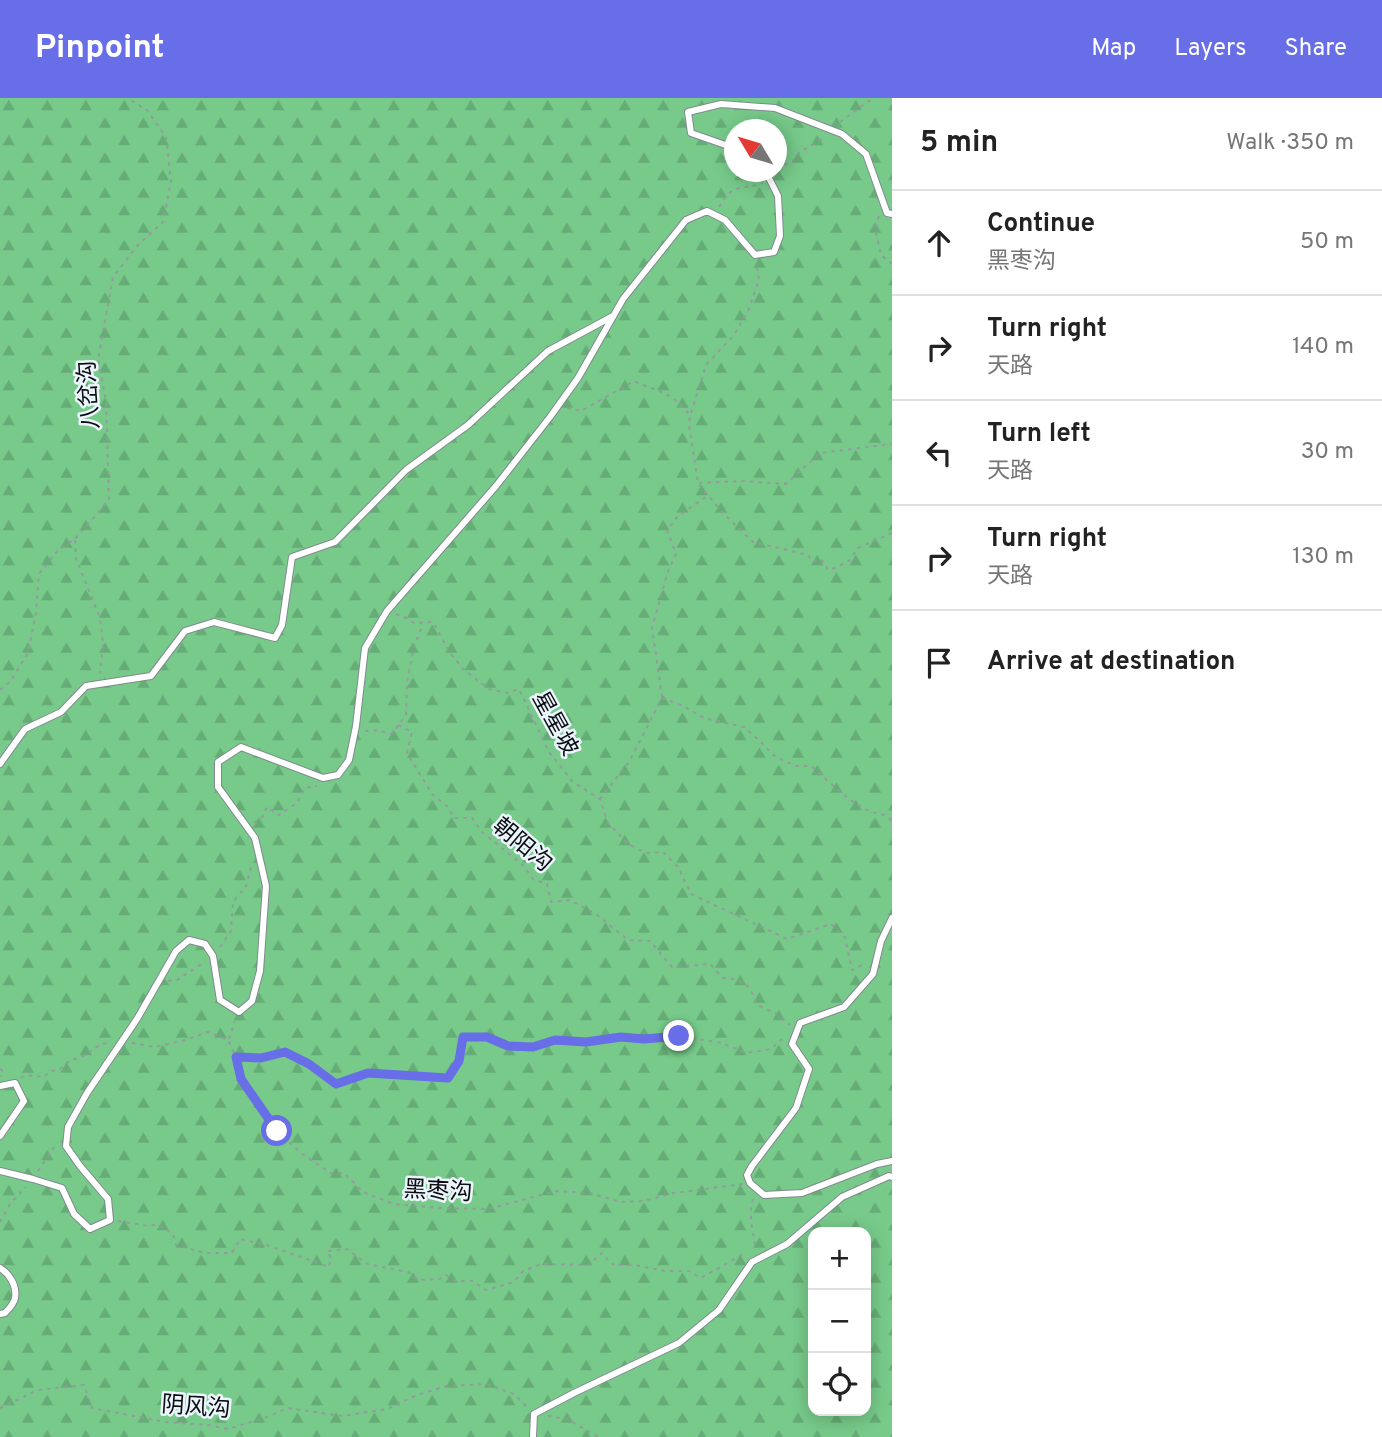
<!DOCTYPE html>
<html lang="en">
<head>
<meta charset="utf-8">
<style>
	:root { --surface:#fff; --page:#f6f6f6; --text:#222; --muted:#767676; --line:#e0e0e0; --accent:#676ee7 }
	body { margin:0; font-family:Overpass,"Noto Sans SC",sans-serif; background:var(--page); color:var(--text) }
	.controls { position:absolute; right:21px; bottom:21px; display:grid; overflow:hidden; border-radius:14px; box-shadow:0 4px 18px #0003 }
	.controls button { width:63px; height:63px; display:grid; place-items:center; padding:0; border:0; border-bottom:2px solid var(--line); background:var(--surface); color:var(--text); font:35px sans-serif }
	.compass { position:absolute; left:724px; top:21px; width:63px; height:63px; border-radius:50%; background:var(--surface); box-shadow:0 4px 18px #0003; rotate:308deg }
	.stop { position:absolute; width:21px; height:21px; margin:-16px; border:5px solid #676ee7; border-radius:50%; background:#fff }
	.stop.end { background:#676ee7; border-color:#fff; box-shadow:0 2px 7px #0008 }
	.list { margin:0; padding:0; list-style:none }
	h2 { display:flex; justify-content:space-between; align-items:center; height:91px; margin:0; padding:0 28px; font-size:30px }
	h2 small { font-size:23px; font-weight:400; color:var(--muted) }
	.list li { display:grid; grid-template-columns:46px 1fr auto; gap:21px; align-items:center; box-sizing:border-box; height:105px; padding:0 28px; border-top:2px solid var(--line) }
	.list b { display:block; font-size:26px; white-space:nowrap }
	.list p { margin:0; font-size:23px; white-space:nowrap; color:var(--muted) }
	.list em { font-size:23px; font-style:normal; color:var(--muted) }
	.icon { flex:none; width:38px; height:38px; fill:none; stroke:currentColor; stroke-width:2; stroke-linecap:round; stroke-linejoin:round }
	.map { position:relative; flex:none; width:892px; height:1339px; overflow:hidden }
	header { display:flex; align-items:center; gap:42px; box-sizing:border-box; height:98px; padding:0 35px; background:var(--accent); color:#fff }
	header strong { font-size:33px }
	nav { display:flex; gap:38px; margin-inline-start:auto; font-size:24px }
	main { display:flex }
	aside { flex:1; background:var(--surface) }
	.map>svg:first-child { display:block }
	.forest { fill:url(#forest-firs); fill-rule:evenodd }
	.lines { fill:none; stroke-linecap:round; stroke-linejoin:round }
	.lane-casing { stroke:#818990; stroke-width:8 }
	.path { stroke:#949aa0; stroke-width:2; stroke-dasharray:3.5 5; stroke-linecap:butt }
	.lane { stroke:#fff; stroke-width:6 }
	.route { stroke:#676ee7; stroke-width:9 }
	.labels { text-anchor:middle; stroke-width:5; stroke-linejoin:round; paint-order:stroke }
	.street-label { font-size:23px; fill:#0a0d10; stroke:#ecf5fc }
</style>
</head>
<body>
<header>
<strong>Pinpoint</strong>
<nav><a>Map</a><a>Layers</a><a>Share</a></nav>
</header>
<main>
<div class="map">
<svg width="892" height="1339" viewBox="0 0 892 1339">
	<defs>
		<pattern id="forest-firs" width="22" height="20" patternUnits="userSpaceOnUse" patternTransform="scale(1.75)"><rect width="22" height="20" fill="#77ca8a"/><path d="M5 1l3.5 6h-7zM16 11l3.5 6h-7z" fill="#66ac76"/></pattern>
	</defs>
	<rect width="100%" height="100%" fill="#ecf5fc"/>
	<!-- forest -->
	<path class="forest" d="M0 0H892V1339H0ZM734 32H776V74H734ZM813 1134H866V1313H813Z"/>
	<g class="lines">
		<!-- lane casing -->
		<g class="lane-casing">
			<g id="lane">
				<path d="M734 50 691 35 688 14 721 6 775 10 842 36 866 56 887 115 892 116"/>
				<path d="M0 666 25 631 61 614 86 588 151 578 185 533 214 524 275 540 282 527 292 459 335 444 406 372 468 327 548 253 613 218"/>
				<path d="M892 820 881 843 873 876 844 909 800 925 792 946 809 971 796 1010 752 1068 747 1077 750 1085 764 1097 802 1095 877 1066 892 1063"/>
				<path d="M0 988 15 985 24 1003 0 1038"/>
				<path d="M0 1073 33 1081 62 1090 74 1116 90 1131 110 1122 108 1101 80 1068 66 1048 68 1029 87 995 137 921 176 853 189 842 205 846 213 858 220 902 239 914 252 903 260 873 266 788 255 740 218 689V664L241 649 323 680 338 677 349 662 356 628 365 550 387 513 496 388 550 319 578 280 623 201 686 122 707 113 725 122 755 157 774 154 780 138 778 98 766 74"/>
				<path d="M0 1170C10 1176 17 1188 15 1200 14 1206 9 1211 5 1215L0 1216"/>
				<path d="M533 1339 534 1316 574 1295 679 1245 719 1212 752 1164 787 1146 842 1099 889 1078 892 1079"/>
			</g>
		</g>
		<!-- path -->
		<g class="path">
			<path d="M840 24 873 0"/>
			<path d="M776 68H782L793 63C797 53 814 47 823 40"/>
			<path d="M719 109C733 84 739 93 763 85"/>
			<path d="M879 118 875 130 881 157 892 166"/>
			<path d="M567 310 581 313 634 283C643 288 653 290 662 294 673 299 682 308 690 317L689 327 698 385 721 413 753 444 808 457 813 464 821 461 828 472 838 469 850 462 858 450 892 435"/>
			<path d="M691 315 706 267 734 237 749 211 759 182 756 165"/>
			<path d="M699 385 741 383 786 386 820 355 892 346"/>
			<path d="M75 442 76 461 100 520 103 546 100 575"/>
			<path d="M396 516 409 521 414 525 433 524 450 555 463 571 489 591 507 595 519 591 549 654 573 684 600 701 608 725 628 746 646 755 663 754 678 769 691 796 787 841 831 826 845 839 852 872 866 865"/>
			<path d="M0 592 10 584 28 555 36 515 39 476 58 452 75 441 109 402 106 303 98 262 113 179 137 148 163 124 171 83 166 39 147 12 127 0"/>
			<path d="M662 599 652 530 668 473 676 456 667 432 678 418 709 397"/>
			<path d="M398 627 412 634 407 655 432 696 447 708 454 720H472L482 734 524 768 533 781 547 786 551 804 570 802 597 817 628 842 650 843 672 869 710 866 723 880C746 882 749 886 757 907L775 915 790 927"/>
			<path d="M365 633 375 632 392 636 406 617 407 585 414 548 423 526"/>
			<path d="M600 701 629 664 662 600 681 607 704 620 744 629 760 643 773 657 795 668H811C829 683 846 702 867 712 878 717 883 714 892 723"/>
			<path d="M254 725 263 718 267 709 279 717 297 705 305 690 317 688"/>
			<path d="M220 849 231 833 233 804 246 788 252 766"/>
			<path d="M168 883 177 882 203 865"/>
			<path d="M229 941 235 923"/>
			<path d="M132 945 155 949 185 942 208 934 228 942 236 959 241 980 277 1033 301 1055 330 1075H344L363 1094 394 1106 438 1110 488 1111 556 1093 589 1095 621 1104 643 1103 674 1095 743 1086"/>
			<path d="M236 959 261 960 285 954 309 966 336 986 368 975 448 980 459 963 463 939H487L508 948 533 949 555 942 586 944 621 939 644 941 679 938 722 945 746 955 771 951 784 939"/>
			<path d="M0 971 3 973 1 979"/>
			<path d="M21 980 26 977 44 979 50 973 59 972 69 963 86 957 101 946 109 945"/>
			<path d="M38 1073 56 1046"/>
			<path d="M753 1101C748 1116 753 1135 756 1151"/>
			<path d="M118 1123 149 1128 157 1126 173 1136 176 1147 205 1155H232L240 1141 267 1147 329 1169 331 1160 327 1153 347 1151 367 1166 408 1174 418 1182 439 1181 446 1177 455 1183H472L486 1192 514 1184 523 1173 541 1166 588 1167 602 1155 611 1166 635 1167 665 1173H689L701 1180 743 1156H747"/>
			<path d="M0 1124 10 1106 26 1089"/>
			<path d="M0 1310 38 1292 84 1287 92 1310 165 1324 208 1327 228 1331 270 1318 287 1310 342 1318 387 1311 417 1297 447 1288 486 1286 514 1296 528 1310"/>
			<path d="M548 1318 567 1321 598 1339"/>
		</g>
		<!-- lane -->
		<use href="#lane" class="lane"/>
	</g>
	<g class="lines">
		<!-- route -->
		<path class="route" d="M277 1033 241 981 236 959 261 960 285 954 309 966 336 986 368 975 448 980 459 963 463 939H487L508 948 533 949 555 942 586 944 621 939 644 941 679 938"/>
	</g>
	<g class="labels">
		<!-- street labels -->
		<g class="street-label">
			<text transform="translate(88 297) rotate(-94)" y="8">八岔沟</text>
			<text transform="translate(556 625) rotate(61)" y="8">星星坡</text>
			<text transform="translate(523 746) rotate(40)" y="8">朝阳沟</text>
			<text transform="translate(438 1092) rotate(3)" y="8">黑枣沟</text>
			<text transform="translate(196 1308) rotate(4)" y="8">阴风沟</text>
		</g>
	</g>
</svg>
<div class="controls">
<button>+</button>
<button>−</button>
<button><svg class="icon" aria-label="locate" viewBox="0 0 24 24"><circle cx="12" cy="12" r="6"/><path d="M12 2v4M12 18v4M2 12h4M18 12h4"/></svg></button>
</div>
<svg class="compass" viewBox="-18 -18 36 36"><path d="M0-13l5 13h-10z" fill="#e53935"/><path d="M0 13l5-13h-10z" fill="#767676"/></svg>
<div class="stop" style="left:277px;top:1033px"></div>
<div class="stop end" style="left:679px;top:938px"></div>
</div>
<aside>
<h2>5 min<small>Walk · 350 m</small></h2>
<ul class="list">
<li><svg class="icon" aria-label="ahead" viewBox="0 0 24 24"><path d="M12 20V5M6 11l6-6 6 6"/></svg><div><b>Continue</b><p>黑枣沟</p></div><em>50 m</em></li>
<li><svg class="icon" aria-label="right" viewBox="0 0 24 24"><path d="M7 20v-9h11M14 6l5 5-5 5"/></svg><div><b>Turn right</b><p>天路</p></div><em>140 m</em></li>
<li><svg class="icon" aria-label="left" viewBox="0 0 24 24"><path d="M17 20v-9H6M10 6l-5 5 5 5"/></svg><div><b>Turn left</b><p>天路</p></div><em>30 m</em></li>
<li><svg class="icon" aria-label="right" viewBox="0 0 24 24"><path d="M7 20v-9h11M14 6l5 5-5 5"/></svg><div><b>Turn right</b><p>天路</p></div><em>130 m</em></li>
<li><svg class="icon" aria-label="arrive" viewBox="0 0 24 24"><path d="M6 21V4h12l-3 4 3 4H6"/></svg><div><b>Arrive at destination</b></div></li>
</ul>
</aside>
</main>
</body>
</html>
